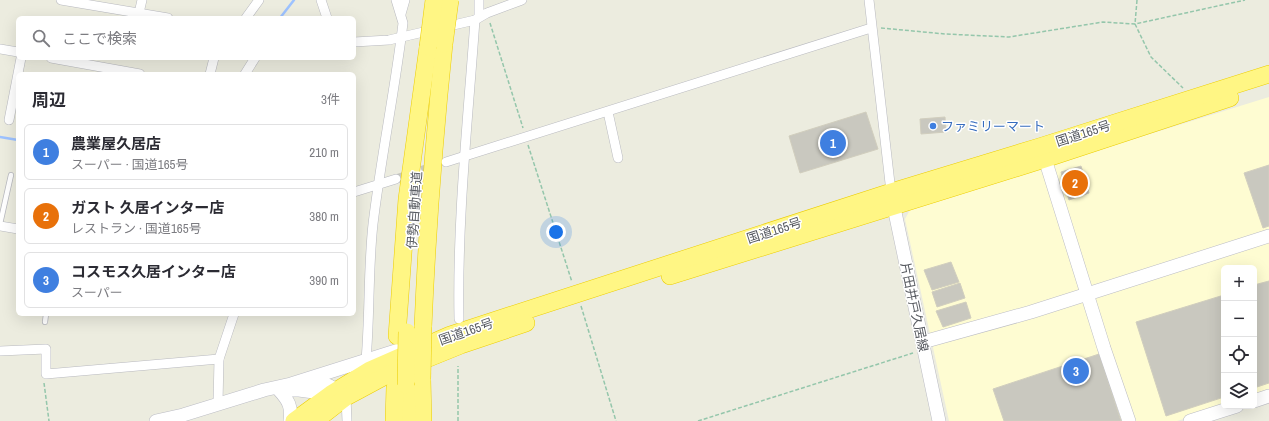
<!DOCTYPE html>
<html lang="ja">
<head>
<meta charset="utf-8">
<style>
	:root { --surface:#fff; --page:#f2f2f3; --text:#2b2b33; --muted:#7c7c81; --line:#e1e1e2; --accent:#ed5925 }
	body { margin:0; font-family:"Archivo Narrow","Noto Sans JP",sans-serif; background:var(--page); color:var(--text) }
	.controls { position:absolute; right:12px; bottom:12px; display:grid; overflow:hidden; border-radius:6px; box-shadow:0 4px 16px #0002 }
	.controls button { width:36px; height:36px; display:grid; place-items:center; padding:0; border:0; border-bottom:1px solid var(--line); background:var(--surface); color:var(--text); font:20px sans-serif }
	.you { position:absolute; left:556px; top:232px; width:14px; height:14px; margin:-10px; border:3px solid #fff; border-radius:50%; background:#1a73e8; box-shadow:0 0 0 6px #1a73e833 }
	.badge { display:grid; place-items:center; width:26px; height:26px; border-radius:50%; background:var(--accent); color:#fff; font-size:13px; font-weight:700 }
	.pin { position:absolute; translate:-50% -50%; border:2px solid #fff; box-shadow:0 1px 4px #0006 }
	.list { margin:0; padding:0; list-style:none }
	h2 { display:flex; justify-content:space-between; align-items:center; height:52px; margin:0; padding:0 16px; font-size:17px }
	h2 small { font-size:13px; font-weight:400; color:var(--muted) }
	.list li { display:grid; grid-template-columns:26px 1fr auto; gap:12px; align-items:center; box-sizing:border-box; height:56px; margin:0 8px 8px; padding:0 8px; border:1px solid var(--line); border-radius:6px }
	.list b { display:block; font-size:15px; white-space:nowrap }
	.list p { margin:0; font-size:13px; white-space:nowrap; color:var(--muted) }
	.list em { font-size:13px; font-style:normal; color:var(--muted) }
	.icon { flex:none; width:22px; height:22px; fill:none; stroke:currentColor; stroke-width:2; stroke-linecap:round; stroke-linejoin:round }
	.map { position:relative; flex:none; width:1269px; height:421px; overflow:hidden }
	.search { position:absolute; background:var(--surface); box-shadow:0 4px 16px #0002; left:16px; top:16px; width:340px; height:44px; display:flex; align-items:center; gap:10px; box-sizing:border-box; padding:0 14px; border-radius:6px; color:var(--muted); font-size:15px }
	.panel { position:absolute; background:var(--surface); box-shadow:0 4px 16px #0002; left:16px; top:72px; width:340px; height:244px; border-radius:6px }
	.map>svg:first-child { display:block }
	.commercial { fill:#fefcd2 }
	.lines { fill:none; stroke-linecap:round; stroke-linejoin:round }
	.stream { stroke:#9dc2ff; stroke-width:2.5 }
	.building { fill:#c9c8bf; stroke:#d1cebe }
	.street-tunnel { stroke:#c7c8c0; stroke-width:9; stroke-dasharray:9 4.5; stroke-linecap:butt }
	.lane-casing { stroke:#b8b9bf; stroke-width:6 }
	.street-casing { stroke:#b8b9bf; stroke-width:10 }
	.secondary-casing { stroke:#bbbcc4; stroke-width:14 }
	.highway-casing { stroke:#eccd00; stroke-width:18 }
	.path { stroke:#94c6ab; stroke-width:1.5; stroke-dasharray:4 2; stroke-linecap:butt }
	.lane { stroke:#fff; stroke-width:4.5 }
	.street { stroke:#fff; stroke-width:9 }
	.secondary { stroke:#fff; stroke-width:13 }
	.highway { stroke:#fff684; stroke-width:17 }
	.highway-bridge-casing { stroke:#eccd00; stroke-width:18; stroke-linecap:butt }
	.highway-bridge { stroke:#fff684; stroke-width:17 }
	.shop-dot { fill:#3f7fe0; stroke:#fff; stroke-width:1.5 }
	.labels { text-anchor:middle; stroke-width:3; stroke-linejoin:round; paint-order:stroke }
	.shop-label { font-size:13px; fill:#366cbe; stroke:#fff; text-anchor:start }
	.street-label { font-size:13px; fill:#585b61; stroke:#fff }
</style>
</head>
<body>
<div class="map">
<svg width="1269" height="421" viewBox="0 0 1269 421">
	<rect width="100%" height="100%" fill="#ececdf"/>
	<!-- commercial -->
	<path class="commercial" d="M1269 97V391L1254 396V268H1224V406L1177 421H949L905 219 911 208Z"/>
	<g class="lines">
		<!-- stream -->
		<g class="stream">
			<path d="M280 18 294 0"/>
			<path d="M0 137 18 140"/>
		</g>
	</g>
	<!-- building -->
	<g class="building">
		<path d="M866 112 878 149 800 173 789 136Z"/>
		<path d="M945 117 946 132 921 134 920 119Z"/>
		<path d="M1269 165V226L1263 228 1244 173Z"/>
		<path d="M1081 166 1089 193 1069 200 1061 172Z"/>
		<path d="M951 262 959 282 932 290 924 270Z"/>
		<path d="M1269 281V383L1254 388V285Z"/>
		<path d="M960 283 965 298 937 307 932 292Z"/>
		<path d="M1224 295V397L1166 416 1136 322Z"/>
		<path d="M966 302 971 318 943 327 936 311Z"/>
		<path d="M1099 354 1121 421H1004L993 389Z"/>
	</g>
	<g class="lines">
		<!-- street-tunnel -->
		<path class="street-tunnel" d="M396 179 435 166"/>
		<!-- lane casing -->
		<g class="lane-casing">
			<g id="lane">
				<path d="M0 224 11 175"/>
				<path d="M45 322 46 314"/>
			</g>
		</g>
		<!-- street casing -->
		<g class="street-casing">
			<g id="street">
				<path d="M61 0 168 18"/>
				<path d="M321 0 327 18"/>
				<path d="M869 0 891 192"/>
				<path d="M139 13 142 0"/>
				<path d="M401 14 405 0"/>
				<path d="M479 17V0"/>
				<path d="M246 18 259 0"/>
				<path d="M354 42 389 40 475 20 487 13 522 0"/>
				<path d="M0 49 18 52"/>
				<path d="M51 58 140 74"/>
				<path d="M210 74 214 58"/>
				<path d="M245 74 255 58"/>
				<path d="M608 112 618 158"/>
				<path d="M9 120 21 58"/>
				<path d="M446 162 871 28"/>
				<path d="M354 192 396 179"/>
				<path d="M0 226 18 229"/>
				<path d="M459 319C457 219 468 119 475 20"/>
				<path d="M0 351 46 349V374L219 359"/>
				<path d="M366 360C370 315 368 269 373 224 381 157 395 90 403 23L396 0"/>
				<path d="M346 397 347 421"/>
				<path d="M218 403 219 359 234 314"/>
			</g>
		</g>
		<!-- secondary casing -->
		<g class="secondary-casing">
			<g id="secondary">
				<path d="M1045 159 1104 348 1129 421"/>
				<path d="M892 198 939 421"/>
				<path d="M923 342 1031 312 1269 236"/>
				<path d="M306 382C323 381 330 385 343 395"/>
				<path d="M279 390C289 401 292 407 290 421"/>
				<path d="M284 390H299L336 395"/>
				<path d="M1254 401 1269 396"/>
				<path d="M156 421 183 415 264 390 291 384 402 349"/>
				<path d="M1190 421 1237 406"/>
			</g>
		</g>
		<!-- highway casing -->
		<g class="highway-casing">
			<g id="highway">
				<path d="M670 276 1045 159 1230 98"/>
				<path d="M423 327C427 232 434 139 444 44"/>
				<path d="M397 336 407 199 428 47"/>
				<path d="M422 379 423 421"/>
				<path d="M406 385 407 421"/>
				<path d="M294 421 331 394 370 370 450 335 891 192 1039 147 1269 74"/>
				<path d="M315 421 346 397 387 375 461 345 526 323"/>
				<path d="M394 421 395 387"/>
			</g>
		</g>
		<!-- path -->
		<g class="path">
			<path d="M1137 0 1135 24 1151 57 1183 88"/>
			<path d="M490 23 523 128"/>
			<path d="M881 28 945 34 1009 37 1103 22 1135 24 1245 0"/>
			<path d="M528 145 572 282"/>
			<path d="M581 306 616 421"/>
			<path d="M44 383 49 421"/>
			<path d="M458 421V366"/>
			<path d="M698 421 913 353"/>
		</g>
		<!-- lane -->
		<use href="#lane" class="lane"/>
		<!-- street -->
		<use href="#street" class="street"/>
		<!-- secondary -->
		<use href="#secondary" class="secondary"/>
		<!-- highway -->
		<use href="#highway" class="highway"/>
		<!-- highway-bridge casing -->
		<g class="highway-bridge-casing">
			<g id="highway-bridge">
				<path d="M444 44 450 0"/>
				<path d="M428 47 434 0"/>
				<path d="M422 379 423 327"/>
				<path d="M406 385 407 332"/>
			</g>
		</g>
		<!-- highway-bridge -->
		<use href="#highway-bridge" class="highway-bridge"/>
	</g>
	<!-- markers -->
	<circle class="shop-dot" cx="933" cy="126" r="4"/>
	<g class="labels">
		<!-- shop labels -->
		<g class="shop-label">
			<text x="941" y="131">ファミリーマート</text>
		</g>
		<!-- street labels -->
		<g class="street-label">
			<text transform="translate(1083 133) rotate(-18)" y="5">国道165号</text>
			<text transform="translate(414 210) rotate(-86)" y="5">伊勢自動車道</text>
			<text transform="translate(774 230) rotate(-18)" y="5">国道165号</text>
			<text transform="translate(915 307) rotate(78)" y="5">片田井戸久居線</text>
			<text transform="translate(466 331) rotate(-19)" y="5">国道165号</text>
		</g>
	</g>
</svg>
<div class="controls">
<button>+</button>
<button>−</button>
<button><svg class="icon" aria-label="locate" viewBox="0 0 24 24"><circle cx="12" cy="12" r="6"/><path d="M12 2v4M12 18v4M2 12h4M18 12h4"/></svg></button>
<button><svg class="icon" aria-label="layers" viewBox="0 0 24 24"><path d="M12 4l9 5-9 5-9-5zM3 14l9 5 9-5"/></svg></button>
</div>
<div class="you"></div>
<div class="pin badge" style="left:833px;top:143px;background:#3f7fe0">1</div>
<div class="pin badge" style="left:1075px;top:183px;background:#e8710a">2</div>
<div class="pin badge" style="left:1076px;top:371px;background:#3f7fe0">3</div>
<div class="search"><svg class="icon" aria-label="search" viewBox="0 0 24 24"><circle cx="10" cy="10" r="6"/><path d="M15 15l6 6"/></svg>ここで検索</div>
<section class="panel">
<h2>周辺<small>3件</small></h2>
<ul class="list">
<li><span class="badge" style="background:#3f7fe0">1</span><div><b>農業屋久居店</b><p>スーパー · 国道165号</p></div><em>210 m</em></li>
<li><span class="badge" style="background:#e8710a">2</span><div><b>ガスト 久居インター店</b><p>レストラン · 国道165号</p></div><em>380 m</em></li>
<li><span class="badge" style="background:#3f7fe0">3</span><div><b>コスモス久居インター店</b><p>スーパー</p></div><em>390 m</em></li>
</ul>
</section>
</div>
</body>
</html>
